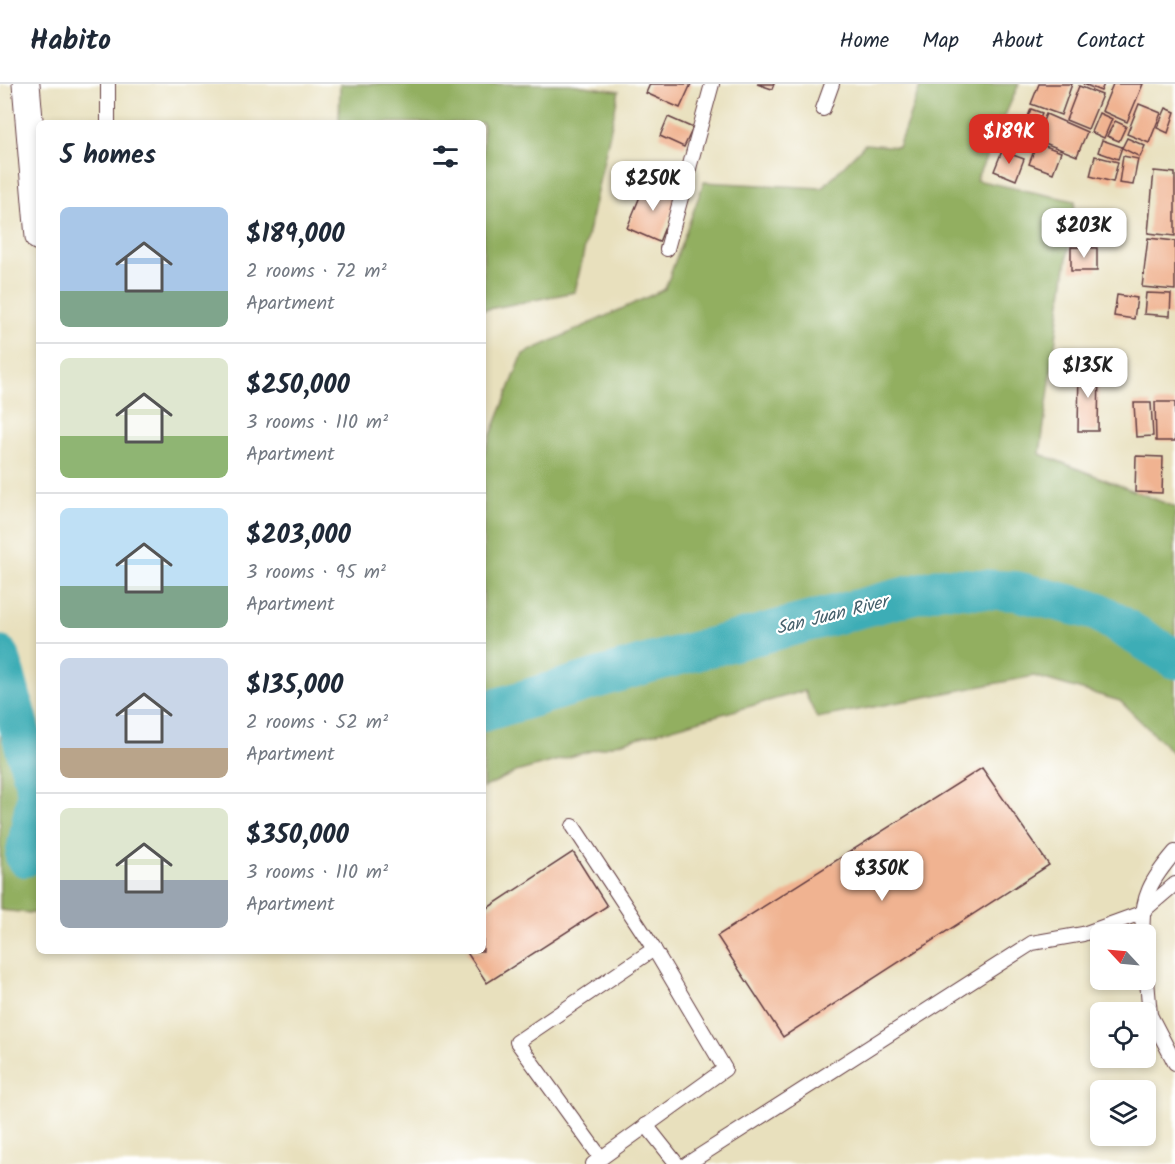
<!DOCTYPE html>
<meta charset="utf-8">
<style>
:root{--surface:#fff;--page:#f2f2f3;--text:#1f2937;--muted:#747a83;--line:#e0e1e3;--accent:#d93025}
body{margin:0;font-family:Kalam,sans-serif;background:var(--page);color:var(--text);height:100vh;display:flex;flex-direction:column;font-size:22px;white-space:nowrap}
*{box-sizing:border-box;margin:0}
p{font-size:20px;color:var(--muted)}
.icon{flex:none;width:33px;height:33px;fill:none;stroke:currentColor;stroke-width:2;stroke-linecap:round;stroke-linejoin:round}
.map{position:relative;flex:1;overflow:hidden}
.details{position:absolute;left:36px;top:36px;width:450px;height:834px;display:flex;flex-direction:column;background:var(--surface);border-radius:9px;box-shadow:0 3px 9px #0003}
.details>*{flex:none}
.needle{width:39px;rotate:296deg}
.buttons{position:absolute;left:1090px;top:840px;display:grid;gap:12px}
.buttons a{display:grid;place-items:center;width:66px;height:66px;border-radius:9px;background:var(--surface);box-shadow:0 3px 9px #0003;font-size:30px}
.price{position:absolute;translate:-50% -51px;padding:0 14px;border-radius:12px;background:#fff;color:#222;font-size:20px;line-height:39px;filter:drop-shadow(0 2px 3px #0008)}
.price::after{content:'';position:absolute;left:50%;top:36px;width:18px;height:14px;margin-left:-9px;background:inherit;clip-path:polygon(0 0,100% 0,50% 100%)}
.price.on{background:var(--accent);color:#fff}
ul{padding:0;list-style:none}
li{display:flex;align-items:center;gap:18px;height:150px;padding:0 24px}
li+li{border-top:2px solid var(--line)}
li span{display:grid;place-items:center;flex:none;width:168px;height:120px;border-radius:9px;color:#555}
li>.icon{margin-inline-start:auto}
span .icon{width:72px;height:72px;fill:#fffc;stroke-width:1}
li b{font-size:26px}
h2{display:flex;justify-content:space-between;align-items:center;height:72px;padding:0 24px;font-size:26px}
header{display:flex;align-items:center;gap:36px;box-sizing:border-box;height:84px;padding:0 30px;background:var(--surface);border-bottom:2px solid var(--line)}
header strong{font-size:28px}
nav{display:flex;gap:33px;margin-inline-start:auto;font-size:21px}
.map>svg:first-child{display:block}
.forest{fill:#92af61;stroke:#6e6746;stroke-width:1.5}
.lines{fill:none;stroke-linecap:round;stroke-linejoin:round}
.river{stroke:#3cadb6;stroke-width:40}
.building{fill:#f0b391}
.lane-casing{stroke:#623c41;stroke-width:16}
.street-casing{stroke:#623c41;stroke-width:29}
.lane{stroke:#fff;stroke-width:14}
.street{stroke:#fff;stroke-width:27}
.labels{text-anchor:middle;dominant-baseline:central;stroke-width:4.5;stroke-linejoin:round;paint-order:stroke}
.water-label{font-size:18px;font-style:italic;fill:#445f6a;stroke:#fff}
</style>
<header>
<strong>Habito</strong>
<nav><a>Home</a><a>Map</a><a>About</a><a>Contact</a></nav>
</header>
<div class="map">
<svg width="1175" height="1080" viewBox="0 0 1175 1080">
<rect width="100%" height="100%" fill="#fff"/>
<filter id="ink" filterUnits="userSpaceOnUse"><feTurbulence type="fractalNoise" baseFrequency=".0167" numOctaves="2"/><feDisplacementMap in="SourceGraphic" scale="12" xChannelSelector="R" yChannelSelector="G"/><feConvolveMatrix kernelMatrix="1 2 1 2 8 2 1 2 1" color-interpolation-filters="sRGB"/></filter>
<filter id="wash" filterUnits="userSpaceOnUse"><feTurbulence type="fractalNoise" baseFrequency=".008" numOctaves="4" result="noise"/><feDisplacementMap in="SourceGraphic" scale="24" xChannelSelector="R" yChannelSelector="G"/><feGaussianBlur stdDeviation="1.35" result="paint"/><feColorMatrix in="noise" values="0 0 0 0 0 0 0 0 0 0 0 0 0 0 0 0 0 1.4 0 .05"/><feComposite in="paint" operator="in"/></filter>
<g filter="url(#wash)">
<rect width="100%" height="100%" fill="#e8e0bd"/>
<g class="forest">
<path d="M340,0H570L619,7L575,208L483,226V39H339Z"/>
<path d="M921,0H1019L976,96L1075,117L1040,370L1175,423V671L1120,617L1034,592L817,634L804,607L516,688L483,704V371L523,270L665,205L704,98L822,104L865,60L898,63Z"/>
<path d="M0,652H39V830L0,826Z"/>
</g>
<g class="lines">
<g class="river">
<path d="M0,572L37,708L25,773"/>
<path d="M483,628L646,580L942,503L1016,507L1097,527L1175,575"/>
</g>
</g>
<g id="blocks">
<g class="building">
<path d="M650,0H691L680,24L646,9Z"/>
<path d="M757,0H774L772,5Z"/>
<path d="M1039,0H1072L1061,31L1031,20Z"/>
<path d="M1083,0H1104L1101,7Z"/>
<path d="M1113,0H1143L1127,38L1102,27Z"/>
<path d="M1079,2L1102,11L1088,45L1066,36Z"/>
<path d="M1139,20L1161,29L1149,59L1127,50Z"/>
<path d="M1166,24L1175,28L1168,49L1157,44Z"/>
<path d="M1031,25L1042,29L1031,55L1021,50Z"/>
<path d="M1099,29L1112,35L1104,54L1091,48Z"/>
<path d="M1046,30L1087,48L1077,72L1035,55Z"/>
<path d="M668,33L693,44L684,63L660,52Z"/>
<path d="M1115,37L1126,42L1119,57L1107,52Z"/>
<path d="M1127,54L1145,62L1140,73L1122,64Z"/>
<path d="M1102,56L1122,63L1118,75L1098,68Z"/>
<path d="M1037,59L1061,68L1053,89L1029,80Z"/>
<path d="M1002,67L1024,75L1016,96L994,87Z"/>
<path d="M1095,72L1118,78L1113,98L1090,92Z"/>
<path d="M1123,72L1138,75L1133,101L1119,99Z"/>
<path d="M1154,87L1175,89V152L1148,149Z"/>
<path d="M646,98L678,111L659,158L627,144Z"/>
<path d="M1148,154L1175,157V206L1142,203Z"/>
<path d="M1071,163L1097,164V187H1071Z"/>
<path d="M1146,209L1171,210L1170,232L1144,230Z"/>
<path d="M1117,211L1137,214L1134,235L1114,232Z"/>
<path d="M1079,282H1099L1098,347H1078Z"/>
<path d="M1155,318H1175V357H1156Z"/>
<path d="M1134,319H1151L1153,352L1136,353Z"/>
<path d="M1136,372L1163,373L1162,409L1135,408Z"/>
<path d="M982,684L1049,781L783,953L717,852Z"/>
<path d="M573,768L607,822L487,899L466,867H483V827Z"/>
</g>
</g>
</g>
<g filter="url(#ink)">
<use href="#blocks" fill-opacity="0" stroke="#623c41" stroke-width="1.5"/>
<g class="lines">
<g class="lane-casing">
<g id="lane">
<path d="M108,0V39"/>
<path d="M823,25L832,0"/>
<path d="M667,165L712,0"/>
<path d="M573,742L654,865L725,985L593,1080"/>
<path d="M1143,850C1140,813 1152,795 1175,768"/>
<path d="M1146,885L1150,931L1175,979"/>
<path d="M646,1041L677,1080"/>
<path d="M601,1074L517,958L654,865"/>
<path d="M687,1080L1032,859L1083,850L1141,829L1175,800"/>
</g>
</g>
<g class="street-casing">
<path id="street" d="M26,0L39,153"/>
</g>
<use href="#lane" class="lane"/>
<use href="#street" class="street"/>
</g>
</g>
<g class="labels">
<g class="water-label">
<text transform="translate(832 532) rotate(-14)">San Juan River</text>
</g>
</g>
</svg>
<div class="buttons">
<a><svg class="needle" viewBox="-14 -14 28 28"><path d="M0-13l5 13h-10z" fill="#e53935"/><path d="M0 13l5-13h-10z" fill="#747a83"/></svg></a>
<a><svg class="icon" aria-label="locate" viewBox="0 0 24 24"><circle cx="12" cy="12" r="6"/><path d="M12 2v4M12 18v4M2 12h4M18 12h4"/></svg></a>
<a><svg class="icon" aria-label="layers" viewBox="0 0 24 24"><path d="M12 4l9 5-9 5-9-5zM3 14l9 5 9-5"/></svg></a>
</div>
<b class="price on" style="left:1009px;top:81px">$189K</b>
<b class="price" style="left:653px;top:128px">$250K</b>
<b class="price" style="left:1084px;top:175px">$203K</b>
<b class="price" style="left:1088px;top:315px">$135K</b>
<b class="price" style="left:882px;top:818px">$350K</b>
<section class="details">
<h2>5 homes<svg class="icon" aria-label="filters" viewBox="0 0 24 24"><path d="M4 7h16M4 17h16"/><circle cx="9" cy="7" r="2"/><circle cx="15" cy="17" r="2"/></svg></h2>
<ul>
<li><span style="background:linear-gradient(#a9c7e8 70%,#7fa58c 0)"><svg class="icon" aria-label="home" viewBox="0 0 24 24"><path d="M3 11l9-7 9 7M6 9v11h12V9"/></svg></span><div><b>$189,000</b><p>2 rooms · 72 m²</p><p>Apartment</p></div></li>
<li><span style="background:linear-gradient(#dfe7d0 65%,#8fb573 0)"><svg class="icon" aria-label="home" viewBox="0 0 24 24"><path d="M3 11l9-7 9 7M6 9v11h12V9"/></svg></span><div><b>$250,000</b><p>3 rooms · 110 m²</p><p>Apartment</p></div></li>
<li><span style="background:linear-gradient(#bfe0f5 65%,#7fa58c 0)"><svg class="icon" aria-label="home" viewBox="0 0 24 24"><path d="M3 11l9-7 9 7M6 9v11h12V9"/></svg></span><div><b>$203,000</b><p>3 rooms · 95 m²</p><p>Apartment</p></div></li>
<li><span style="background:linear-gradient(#c9d6e8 75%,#b9a48a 0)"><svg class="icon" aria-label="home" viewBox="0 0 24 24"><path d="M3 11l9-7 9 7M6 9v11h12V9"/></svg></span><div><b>$135,000</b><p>2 rooms · 52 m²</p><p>Apartment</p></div></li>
<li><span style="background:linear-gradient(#dfe7d0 60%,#9aa5b1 0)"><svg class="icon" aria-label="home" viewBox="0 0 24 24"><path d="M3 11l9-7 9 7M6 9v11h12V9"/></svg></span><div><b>$350,000</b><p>3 rooms · 110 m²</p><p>Apartment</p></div></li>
</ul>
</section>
</div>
